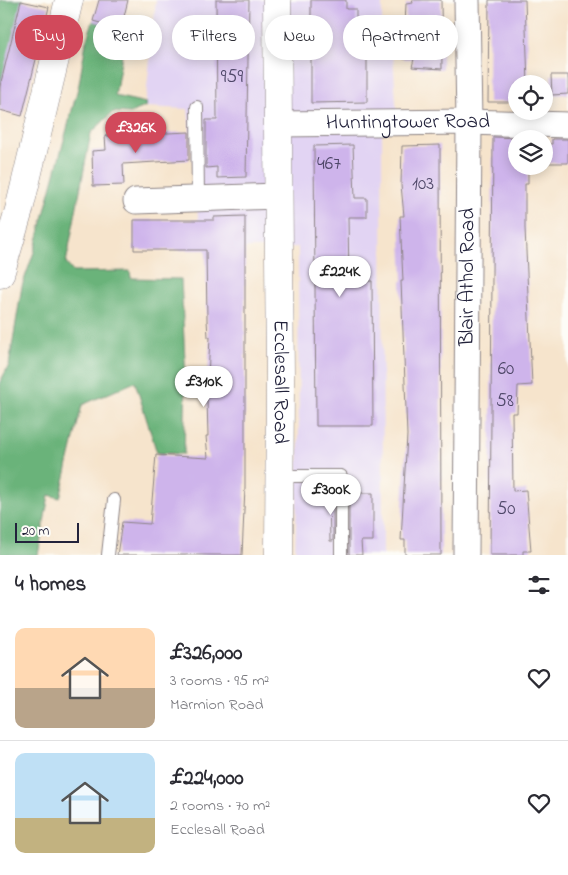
<!DOCTYPE html>
<meta charset="utf-8">
<style>
:root{--surface:#fff;--page:#f7f7f7;--text:#2b2b33;--muted:#7c7c81;--line:#e1e1e2;--accent:#d1495b}
body{margin:0;font-family:"Indie Flower",sans-serif;background:var(--page);color:var(--text);height:100vh;display:flex;flex-direction:column;font-size:19px;white-space:nowrap}
*{box-sizing:border-box;margin:0}
p{font-size:16px;color:var(--muted)}
.icon{flex:none;width:28px;height:28px;fill:none;stroke:currentColor;stroke-width:2;stroke-linecap:round;stroke-linejoin:round}
.map{position:relative;height:555px;overflow:hidden}
.panel{display:flex;flex-direction:column;background:var(--surface);flex:1}
.panel>*{flex:none}
.banner{position:absolute;left:15px;top:15px;width:539px;height:45px;display:flex;gap:10px}
.fabs{position:absolute;left:508px;top:75px;display:grid;gap:10px}
.fabs a{display:grid;place-items:center;width:45px;height:45px;border-radius:50%;background:var(--surface);box-shadow:0 2px 12px #0003;font-size:25px}
.scale{position:absolute;left:15px;bottom:12px;width:64px;box-sizing:border-box;padding-left:5px;border:2px solid #22223b;border-top:0;font-size:14px;line-height:18px;white-space:nowrap;color:#22223b;-webkit-text-stroke:4px #fdfcf7;paint-order:stroke}
.price{position:absolute;translate:-50% -42px;padding:0 11px;border-radius:18px;background:#fff;color:#222;font-size:16px;line-height:32px;filter:drop-shadow(0 1px 2px #0008)}
.price::after{content:'';position:absolute;left:50%;top:30px;width:15px;height:11px;margin-left:-8px;background:inherit;clip-path:polygon(0 0,100% 0,50% 100%)}
.price.active{background:var(--accent);color:#fff}
ul{padding:0;list-style:none}
li{display:flex;align-items:center;gap:15px;height:125px;padding:0 15px}
li+li{border-top:1px solid var(--line)}
li span{display:grid;place-items:center;flex:none;width:140px;height:100px;border-radius:10px;color:#555}
li>.icon{margin-inline-start:auto}
span .icon{width:60px;height:60px;fill:#fffc;stroke-width:1}
li b{font-size:21px}
h2{display:flex;justify-content:space-between;align-items:center;height:60px;padding:0 15px;font-size:21px}
.pill{padding:0 18px;border-radius:22px;background:var(--surface);box-shadow:0 2px 12px #0003;font-size:18px;line-height:45px}
.pill.active{background:var(--accent);color:#fff}
.map>svg:first-child{display:block}
.built{fill:#e2d4f3}
.forest{fill:#6bb37a;stroke:#466a5a}
.building{fill:#ceb4eb}
.lines{fill:none;stroke-linecap:round;stroke-linejoin:round}
.service-casing{stroke:#8c8384;stroke-width:14}
.minor-casing{stroke:#8c8384;stroke-width:27}
.tertiary-casing{stroke:#8c8384;stroke-width:29}
.primary-casing{stroke:#8c8384;stroke-width:29}
.service{stroke:#fff;stroke-width:12}
.minor{stroke:#fff;stroke-width:25}
.tertiary{stroke:#fff;stroke-width:28}
.primary{stroke:#fff;stroke-width:28}
.labels{text-anchor:middle;dominant-baseline:central;stroke-width:4;stroke-linejoin:round;paint-order:stroke}
.number-label{font-size:19px;fill:#4d4667}
.street-label{font-size:21px;fill:#22223b;stroke:#fdfcf7}
</style>
<div class="map">
<svg width="568" height="555" viewBox="0 0 568 555">
<rect width="100%" height="100%" fill="#fdfcf7"/>
<filter id="ink" filterUnits="userSpaceOnUse"><feTurbulence type="fractalNoise" baseFrequency=".02" numOctaves="2"/><feDisplacementMap in="SourceGraphic" scale="10" xChannelSelector="R" yChannelSelector="G"/><feConvolveMatrix kernelMatrix="1 2 1 2 8 2 1 2 1" color-interpolation-filters="sRGB"/></filter>
<filter id="wash" filterUnits="userSpaceOnUse"><feTurbulence type="fractalNoise" baseFrequency=".0096" numOctaves="4" result="noise"/><feDisplacementMap in="SourceGraphic" scale="20" xChannelSelector="R" yChannelSelector="G"/><feGaussianBlur stdDeviation="1.12" result="paint"/><feColorMatrix in="noise" values="0 0 0 0 0 0 0 0 0 0 0 0 0 0 0 0 0 1.4 0 .05"/><feComposite in="paint" operator="in"/></filter>
<g filter="url(#wash)">
<rect width="100%" height="100%" fill="#f6e4cc"/>
<path class="built" d="M156,0H382V52L393,55L397,119L382,120L383,555H295L299,440L298,247L201,249L188,109L145,107Z"/>
<g class="forest">
<path d="M0,0H23L0,86Z"/>
<path d="M93,21L126,31L115,96L146,103L145,107L130,113L113,112L91,133L66,263L73,272L130,271L131,278L181,279L186,381L184,454L157,453L135,382L82,405L60,498L49,495L38,555H0V382L9,365L22,286L34,252L79,84L86,42Z"/>
</g>
<g id="blocks">
<g class="building">
<path d="M99,0H128L121,29L93,21Z"/>
<path d="M216,0H249L246,177L217,178V167L206,168V120H217Z"/>
<path d="M311,0H346V9H356V48H367V102L311,103Z"/>
<path d="M412,0H441L442,69L412,67L414,59H403L407,23L405,24L406,4L413,3Z"/>
<path d="M489,0H525L528,84H516V102H488Z"/>
<path d="M21,1L49,7L22,116L0,110V86Z"/>
<path d="M551,75H568V94L552,95Z"/>
<path d="M189,132V160L123,164L124,185L93,186L92,151L106,150L105,136Z"/>
<path d="M493,137L519,138L516,139V166H528V184H525V228L532,385L518,386L517,413H512L513,491L526,490L531,551H523V555H490Z"/>
<path d="M552,139H568V163H544V144H552Z"/>
<path d="M353,145L355,198H367V217H348L349,281H372L373,426H316L314,146Z"/>
<path d="M440,145L441,555H405V540H401L407,435L401,281H403L400,216H404L401,185L402,146Z"/>
<path d="M245,216V488L242,555H117L122,522L150,524L156,455L208,458L206,436H208L207,398L210,337H208L207,320L206,250H134V220H214V217Z"/>
<path d="M329,493H333V541H330Z"/>
<path d="M349,493H373V541H361L362,555H349Z"/>
</g>
</g>
</g>
<g filter="url(#ink)">
<use href="#blocks" fill-opacity="0" stroke="#8c8384" stroke-width="1"/>
<g class="lines">
<g class="service-casing">
<g id="service">
<path d="M197,107L198,199"/>
<path d="M280,476H341V555"/>
<path d="M108,555L114,500"/>
</g>
</g>
<g class="minor-casing">
<g id="minor">
<path id="s1" d="M278,124L469,122L568,125"/>
<path d="M136,201L279,196"/>
<path id="s2" d="M466,555L469,122L467,0"/>
</g>
</g>
<g class="tertiary-casing">
<path id="tertiary" d="M0,274L19,210L69,0"/>
</g>
<g class="primary-casing">
<g id="primary">
<path id="s3" d="M277,0L280,380L279,555"/>
</g>
</g>
<use href="#service" class="service"/>
<use href="#minor" class="minor"/>
<use href="#tertiary" class="tertiary"/>
<use href="#primary" class="primary"/>
</g>
</g>
<g class="labels">
<g class="number-label">
<text x="232" y="77">959</text>
<text x="329" y="164">467</text>
<text x="423" y="184">103</text>
<text x="506" y="369">60</text>
<text x="505" y="401">58</text>
<text x="506" y="509">50</text>
</g>
<g class="street-label">
<text stroke="none"><textPath href="#s1" startOffset="130">Huntingtower Road</textPath></text>
<text stroke="none"><textPath href="#s2" startOffset="278">Blair Athol Road</textPath></text>
<text stroke="none"><textPath href="#s3" startOffset="382">Ecclesall Road</textPath></text>
</g>
</g>
</svg>
<div class="fabs">
<a><svg class="icon" aria-label="locate" viewBox="0 0 24 24"><circle cx="12" cy="12" r="6"/><path d="M12 2v4M12 18v4M2 12h4M18 12h4"/></svg></a>
<a><svg class="icon" aria-label="layers" viewBox="0 0 24 24"><path d="M12 4l9 5-9 5-9-5zM3 14l9 5 9-5"/></svg></a>
</div>
<div class="scale">20 m</div>
<b class="price active" style="left:136px;top:154px">£326K</b>
<b class="price" style="left:340px;top:298px">£224K</b>
<b class="price" style="left:204px;top:408px">£310K</b>
<b class="price" style="left:331px;top:516px">£300K</b>
<div class="banner">
<a class="pill active">Buy</a>
<a class="pill">Rent</a>
<a class="pill">Filters</a>
<a class="pill">New</a>
<a class="pill">Apartment</a>
</div>
</div>
<section class="panel">
<h2>4 homes<svg class="icon" aria-label="filters" viewBox="0 0 24 24"><path d="M4 7h16M4 17h16"/><circle cx="9" cy="7" r="2"/><circle cx="15" cy="17" r="2"/></svg></h2>
<ul>
<li><span style="background:linear-gradient(#ffd9b3 60%,#b9a48a 0)"><svg class="icon" aria-label="home" viewBox="0 0 24 24"><path d="M3 11l9-7 9 7M6 9v11h12V9"/></svg></span><div><b>£326,000</b><p>3 rooms · 95 m²</p><p>Marmion Road</p></div><svg class="icon" aria-label="heart" viewBox="0 0 24 24"><path d="M12 20l-8-8c-3-5 5-10 8-4 3-6 11-1 8 4z"/></svg></li>
<li><span style="background:linear-gradient(#bfe0f5 65%,#c2b280 0)"><svg class="icon" aria-label="home" viewBox="0 0 24 24"><path d="M3 11l9-7 9 7M6 9v11h12V9"/></svg></span><div><b>£224,000</b><p>2 rooms · 70 m²</p><p>Ecclesall Road</p></div><svg class="icon" aria-label="heart" viewBox="0 0 24 24"><path d="M12 20l-8-8c-3-5 5-10 8-4 3-6 11-1 8 4z"/></svg></li>
</ul>
</section>
